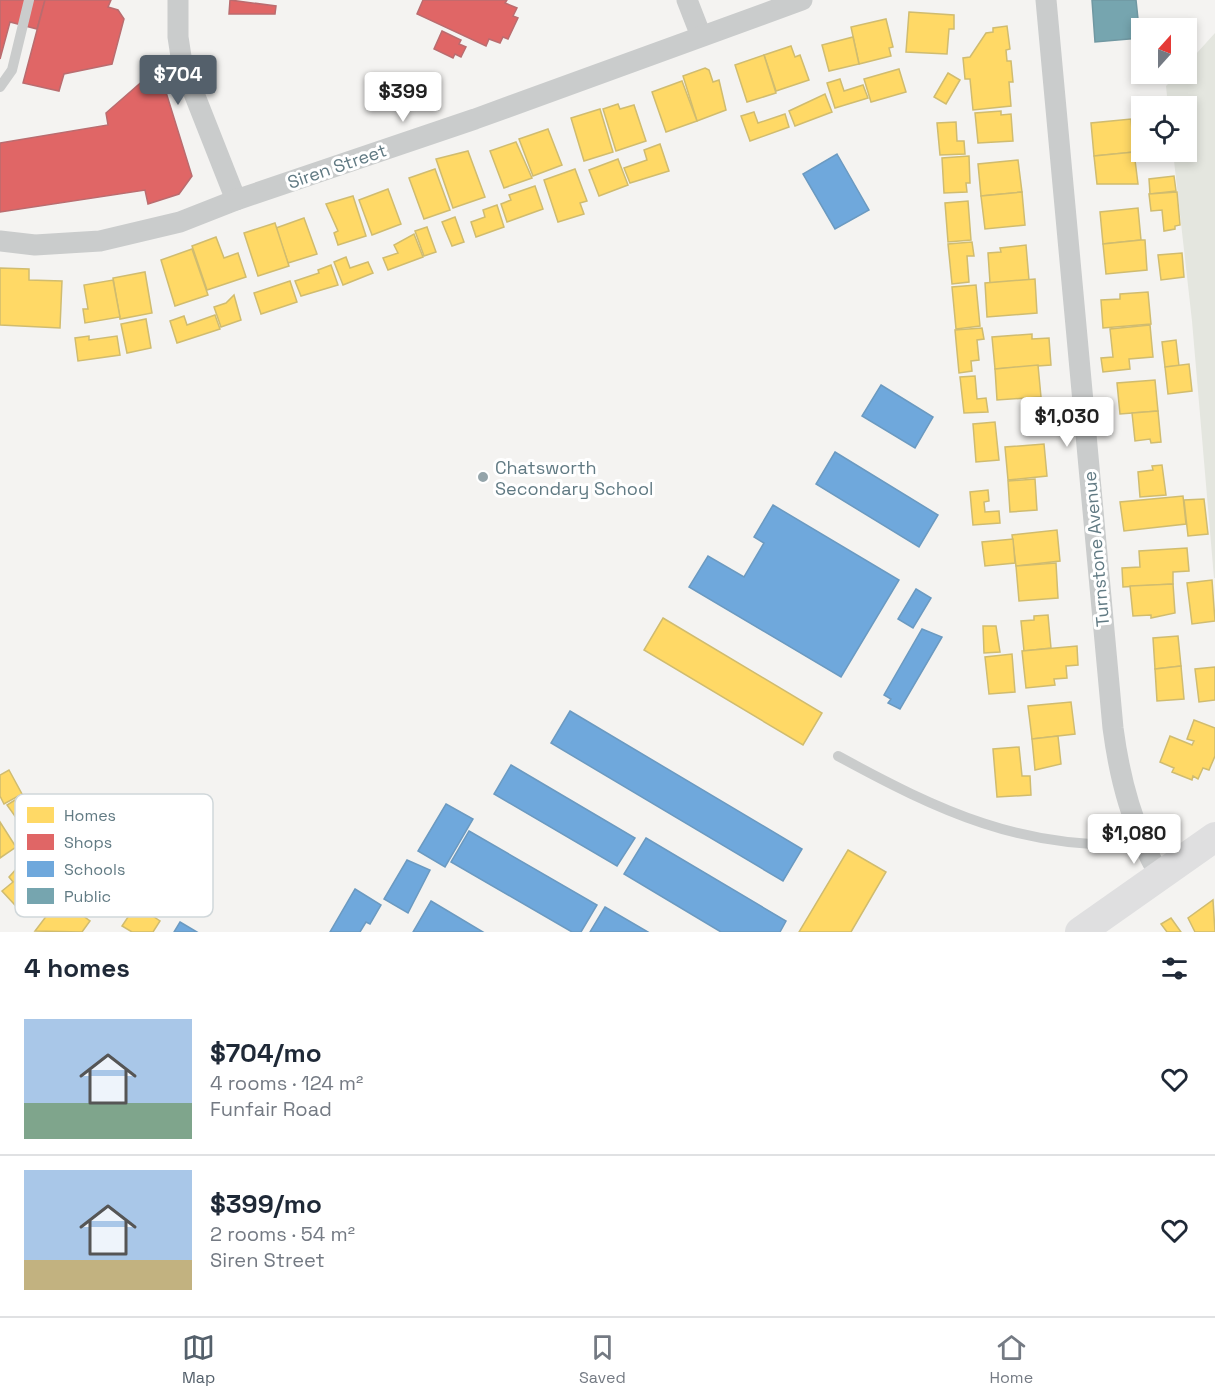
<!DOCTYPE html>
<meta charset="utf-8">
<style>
:root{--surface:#fff;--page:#f6f6f7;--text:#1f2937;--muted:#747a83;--line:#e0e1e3;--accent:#54606b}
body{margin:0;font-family:"Space Grotesk",sans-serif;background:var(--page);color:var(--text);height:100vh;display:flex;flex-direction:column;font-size:22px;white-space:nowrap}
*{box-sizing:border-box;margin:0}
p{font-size:20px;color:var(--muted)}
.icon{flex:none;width:33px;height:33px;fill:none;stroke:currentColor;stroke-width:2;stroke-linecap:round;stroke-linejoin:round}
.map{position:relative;height:932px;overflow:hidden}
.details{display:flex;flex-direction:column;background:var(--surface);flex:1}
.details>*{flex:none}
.needle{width:39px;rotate:21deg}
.tools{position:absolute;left:1131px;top:18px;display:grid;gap:12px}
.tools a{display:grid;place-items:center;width:66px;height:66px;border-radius:0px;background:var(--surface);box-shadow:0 3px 9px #0003;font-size:30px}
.price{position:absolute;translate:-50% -51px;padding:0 14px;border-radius:6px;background:#fff;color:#222;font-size:20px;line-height:39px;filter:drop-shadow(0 2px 3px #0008)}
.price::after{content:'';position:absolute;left:50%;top:36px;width:18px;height:14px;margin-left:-9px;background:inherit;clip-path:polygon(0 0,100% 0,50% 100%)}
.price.selected{background:var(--accent);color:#fff}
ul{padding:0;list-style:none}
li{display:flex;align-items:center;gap:18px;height:150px;padding:0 24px}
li+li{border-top:2px solid var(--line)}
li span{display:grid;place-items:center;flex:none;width:168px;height:120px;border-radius:0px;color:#555}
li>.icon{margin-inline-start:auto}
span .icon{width:72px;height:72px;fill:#fffc;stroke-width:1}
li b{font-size:26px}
h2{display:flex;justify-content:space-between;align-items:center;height:72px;padding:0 24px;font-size:26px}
.dock{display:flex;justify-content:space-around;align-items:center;height:84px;border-top:2px solid var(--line);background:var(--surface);font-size:16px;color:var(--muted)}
.dock a{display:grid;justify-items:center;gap:3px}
.dock .selected{color:var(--accent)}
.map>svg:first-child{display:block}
.green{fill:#e4e6df}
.homes{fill:#ffd966;stroke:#d0bc6f;stroke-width:1.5}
.shops{fill:#e06666;stroke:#ba6c6f;stroke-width:1.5}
.schools{fill:#6fa8dc;stroke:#6b9ac1;stroke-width:1.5}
.public{fill:#76a5af;stroke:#7098a2;stroke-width:1.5}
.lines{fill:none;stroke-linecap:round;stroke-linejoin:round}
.lane{stroke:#cacccc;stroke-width:10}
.street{stroke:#cacccc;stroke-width:21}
.secondary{stroke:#dfdfe0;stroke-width:30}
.poi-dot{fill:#94a4aa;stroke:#fff;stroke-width:2}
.labels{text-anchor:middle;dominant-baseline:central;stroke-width:6;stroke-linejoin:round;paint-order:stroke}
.street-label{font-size:18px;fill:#617a83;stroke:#fff}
.poi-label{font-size:18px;fill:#617a83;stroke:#fff;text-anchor:start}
.key{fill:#fff;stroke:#d0d7da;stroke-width:1.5}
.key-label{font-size:16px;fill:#617a83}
</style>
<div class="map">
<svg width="1215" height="932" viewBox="0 0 1215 932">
<rect width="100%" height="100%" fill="#f4f3f1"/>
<path class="green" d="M1215,33V578H1214L1192,321L1173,152H1186V106H1168L1166,86L1178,74H1186L1187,64Z"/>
<g class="homes">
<path d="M909,12L954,15V29H949L947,54L906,52Z"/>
<path d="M886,19L893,47L889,48L891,56L859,64L851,27Z"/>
<path d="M1007,26L1010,49L1006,50L1007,61H1011L1013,82H1009L1011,106L973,110L970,79H965L963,58L970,57L986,33L993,32V28Z"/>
<path d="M853,37L859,64L829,71L822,45Z"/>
<path d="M791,46L795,57L800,55L809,80L776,91L764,55Z"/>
<path d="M764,55L776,93L747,102L735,65Z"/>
<path d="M705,68L709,70L713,82L719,80L726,110L697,121L683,76Z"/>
<path d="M899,69L906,92L871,102L864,79Z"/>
<path d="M948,73L960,80L946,104L934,97Z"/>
<path d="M840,79L844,91L863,85L868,98L835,108L827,83Z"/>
<path d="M682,81L697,121L666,132L652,92Z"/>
<path d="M825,94L832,112L795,126L789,111Z"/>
<path d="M618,104L620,109L634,105L646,141L616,151L603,109Z"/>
<path d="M600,109L613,152L584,161L571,118Z"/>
<path d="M1001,111V115L1011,114L1013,141L978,143L975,113Z"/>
<path d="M754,112L758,123L785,114L789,127L750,141L741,116Z"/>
<path d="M1131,119L1134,152L1094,156L1091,123Z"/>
<path d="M956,122L957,141H964L965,154L940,155L937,123Z"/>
<path d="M548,129L562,165L533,176L519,139Z"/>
<path d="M516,142L532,178L504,188L490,151Z"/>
<path d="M660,144L669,171L630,183L624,168L647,160L644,150Z"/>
<path d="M468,151L485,197L453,208L436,159Z"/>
<path d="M1134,152L1138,184H1097L1094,156Z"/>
<path d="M969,156L970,183H966L967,192L944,193L942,158Z"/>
<path d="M618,159L628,185L599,196L589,170Z"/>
<path d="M1018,160L1022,192L981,196L978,164Z"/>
<path d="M435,169L450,210L424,219L409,178Z"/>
<path d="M575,169L587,201L580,203L584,214L558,222L544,180Z"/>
<path d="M1174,176L1176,191L1150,194L1149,179Z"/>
<path d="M535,186L543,209L507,222L501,204L511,200L509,195Z"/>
<path d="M388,189L401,224L372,235L359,200Z"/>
<path d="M1022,192L1025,225L985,229L981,196Z"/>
<path d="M1177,192L1180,225L1175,226V229L1164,231L1162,210L1151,211L1149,194Z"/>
<path d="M353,196L366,236L338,245L334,233L338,231L326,204Z"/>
<path d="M968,201L971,240L948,242L945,203Z"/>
<path d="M497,205L504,227L476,237L471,222L485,217L483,210Z"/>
<path d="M1138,208L1141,240L1103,244L1100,212Z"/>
<path d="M455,217L464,242L452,246L442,222Z"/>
<path d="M304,218L317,254L288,263L276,228Z"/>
<path d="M275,223L289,266L258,276L244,233Z"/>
<path d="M427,227L436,252L424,256L415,231Z"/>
<path d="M414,234L423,257L388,270L383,258L398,253L394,245Z"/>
<path d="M216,237L224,258L238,253L246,277L207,290L192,246Z"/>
<path d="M1141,240H1145L1147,270L1106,274L1103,244Z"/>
<path d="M972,242L974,256H967L969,282L952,284L948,244Z"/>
<path d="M1026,245L1029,280L990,283L988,253L1001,252L1000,248Z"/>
<path d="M192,249L208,295L175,306L161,260Z"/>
<path d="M1182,253L1184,277L1161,280L1158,255Z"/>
<path d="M346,257L350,268L368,262L373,273L343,285L334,262Z"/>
<path d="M331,265L338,285L301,296L295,281L319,273L318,270Z"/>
<path d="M0,268L29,269V280L62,281L60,328L0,325Z"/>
<path d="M145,272L152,313L120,319L113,278Z"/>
<path d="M1035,279L1037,313L987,317L985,283Z"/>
<path d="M113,280L120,317L85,323L83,309H88L84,285Z"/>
<path d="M290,281L297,302L261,314L254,293Z"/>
<path d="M976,285L980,326L956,329L952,287Z"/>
<path d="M1148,292L1151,324L1103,328L1101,300L1120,299V294Z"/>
<path d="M234,295L241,320L221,327L214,307L226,303Z"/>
<path d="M215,315L220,329L177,343L170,321L184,316L187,325Z"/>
<path d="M146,319L151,348L127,353L121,324Z"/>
<path d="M1150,325L1153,357L1129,359L1130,369L1103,372L1101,358L1113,357L1110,329Z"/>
<path d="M982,328L984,339L977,340L979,360L971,361L972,371L959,373L955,330Z"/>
<path d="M1032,334V339L1049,338L1051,365L995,369L992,337Z"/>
<path d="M89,336V340L117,336L120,355L78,361L75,338Z"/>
<path d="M1176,340L1179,366L1165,367L1162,342Z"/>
<path d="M1189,364L1192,391L1168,394L1165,367Z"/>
<path d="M1038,365L1041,397L997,400L995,369Z"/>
<path d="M975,376L977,399L986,398L988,412L964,413L960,377Z"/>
<path d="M1155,380L1158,411L1120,414L1117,383Z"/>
<path d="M1158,411L1161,442L1151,443L1150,439L1135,441L1132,413Z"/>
<path d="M995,422L999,460L976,462L973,424Z"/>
<path d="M1044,444L1047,476L1008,480L1005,447Z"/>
<path d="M1162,465L1166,495L1140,497L1138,472L1153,470L1152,466Z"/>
<path d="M1035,479L1037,510L1010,512L1008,481Z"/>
<path d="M988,490L989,501L984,502L985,512L999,511L1000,523L973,525L970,492Z"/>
<path d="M1183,496L1186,524L1124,531L1120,502Z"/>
<path d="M1204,499L1208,534L1188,536L1184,500Z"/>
<path d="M1057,530L1060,561L1016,566L1012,535Z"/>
<path d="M1013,539L1015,563L985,566L982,542Z"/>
<path d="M1187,548L1189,571L1173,572V584L1123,587L1122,568L1140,567L1139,551Z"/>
<path d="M1056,563L1058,598L1019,601L1016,566Z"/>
<path d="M1212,580L1215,621L1192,624L1187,583Z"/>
<path d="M1173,584L1175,613L1151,618V615L1133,616L1130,586Z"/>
<path d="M1048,615L1051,648L1024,651L1021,621L1034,620V616Z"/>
<path d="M663,618L822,713L803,745L644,650Z"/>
<path d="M983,626H996L1000,652L984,653Z"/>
<path d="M1178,636L1181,666L1155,669L1153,638Z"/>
<path d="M1077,646L1078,665L1066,666L1067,678L1054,679L1055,685L1026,688L1022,651Z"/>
<path d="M1012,654L1015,692L989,694L985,657Z"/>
<path d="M1181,666L1184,699L1157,701L1155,669Z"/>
<path d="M1215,667V700L1199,702L1195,669Z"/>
<path d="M1071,702L1075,734L1032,739L1028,706Z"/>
<path d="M1194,720L1215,728V756L1209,770L1203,768L1198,779L1193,776L1192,780L1172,772L1174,768L1160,762L1170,736L1192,745L1194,741L1187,739Z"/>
<path d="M1058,736L1061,764L1035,770L1032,739Z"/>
<path d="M1019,747L1022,776H1030L1031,795L997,797L993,749Z"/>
<path d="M9,770L22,794L4,804L0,796V775Z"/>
<path d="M23,795L45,825L32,840L7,805Z"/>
<path d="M0,822L16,847L0,858Z"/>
<path d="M848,850L886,872L851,932H799Z"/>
<path d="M29,864L52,887L25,916L2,891L13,882L9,877L19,866L23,871Z"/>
<path d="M57,897L90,921L82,932L35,931L51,910L48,908Z"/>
<path d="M1213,900L1215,932H1195L1188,918Z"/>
<path d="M136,905L160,921L153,932H132L122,926Z"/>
<path d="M1171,918L1181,932H1167L1161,924Z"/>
</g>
<g class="shops">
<path d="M0,0H45L37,29L10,22L0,59Z"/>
<path d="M45,0H111L108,7L118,10L124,19L112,64L64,74L59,91L23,83Z"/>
<path d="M230,0L276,6L275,14H229Z"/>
<path d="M423,0H507L505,3L517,8L513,16L518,18L508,39L503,37L500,43L489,39L486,46L417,14Z"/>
<path d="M442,31L461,40L459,44L466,47L461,57L455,54L453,58L434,49Z"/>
<path d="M161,76L192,176L179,194L148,204L145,190L0,212V143L108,125L106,113L145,79Z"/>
</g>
<g class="schools">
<path d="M837,154L869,210L835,229L803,174Z"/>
<path d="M881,385L933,417L915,448L862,416Z"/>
<path d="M835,452L938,515L919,547L816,484Z"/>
<path d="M773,505L899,580L841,677L689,587L708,556L744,577L764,543L754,537Z"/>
<path d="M916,589L931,598L913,628L898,619Z"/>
<path d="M922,629L942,637L900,709L888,703L891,699L884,695Z"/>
<path d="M570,711L802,849L783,881L551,743Z"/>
<path d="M511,765L635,838L617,866L494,794Z"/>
<path d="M446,804L473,819L445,867L418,851Z"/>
<path d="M469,831L597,905L581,932H572L451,862Z"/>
<path d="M646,838L786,921L780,932H721L624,874Z"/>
<path d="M407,860L430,870L408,913L384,899Z"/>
<path d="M355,889L381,905L370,924L366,922L360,932H330Z"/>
<path d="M431,901L483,932H413Z"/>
<path d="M605,907L648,932H590Z"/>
<path d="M180,922L197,932H174Z"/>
</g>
<path class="public" d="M1092,0H1136L1140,38L1095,42Z"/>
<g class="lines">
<g class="lane">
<path d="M0,87L12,70L29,0"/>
<path d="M838,756C939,811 1023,851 1142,844"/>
</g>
<g class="street">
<path d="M178,0V37L182,63L236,200"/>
<path d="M687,0L701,36"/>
<path d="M1046,0L1113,728C1120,781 1133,829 1160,876"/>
<path d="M0,241L35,245L100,241L180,222L236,200L475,119L802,0"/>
</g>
<path class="secondary" d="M1080,932L1215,837"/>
</g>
<circle class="poi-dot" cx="483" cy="477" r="6"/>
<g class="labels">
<g class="street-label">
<text transform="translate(337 166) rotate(-19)">Siren Street</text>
<text transform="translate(1096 549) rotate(-95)">Turnstone Avenue</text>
</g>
<g class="poi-label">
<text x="495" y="467">Chatsworth<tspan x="495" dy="21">Secondary School</tspan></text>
</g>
</g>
<rect x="15" y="794" width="198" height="123" rx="9" class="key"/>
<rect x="27" y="807" width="27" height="16" fill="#ffd966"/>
<rect x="27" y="834" width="27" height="16" fill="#e06666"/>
<rect x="27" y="861" width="27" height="16" fill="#6fa8dc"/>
<rect x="27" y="888" width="27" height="16" fill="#76a5af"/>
<g class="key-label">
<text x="64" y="821">Homes</text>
<text x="64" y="848">Shops</text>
<text x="64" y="875">Schools</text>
<text x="64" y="902">Public</text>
</g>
</svg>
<div class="tools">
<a><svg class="needle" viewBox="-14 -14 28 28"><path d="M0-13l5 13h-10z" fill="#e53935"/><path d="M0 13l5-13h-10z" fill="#747a83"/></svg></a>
<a><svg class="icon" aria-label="locate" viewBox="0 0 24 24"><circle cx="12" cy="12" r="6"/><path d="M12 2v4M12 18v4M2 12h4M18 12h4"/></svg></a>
</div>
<b class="price selected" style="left:178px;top:106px">$704</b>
<b class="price" style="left:403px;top:123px">$399</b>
<b class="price" style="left:1067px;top:448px">$1,030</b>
<b class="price" style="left:1134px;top:865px">$1,080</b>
</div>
<section class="details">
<h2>4 homes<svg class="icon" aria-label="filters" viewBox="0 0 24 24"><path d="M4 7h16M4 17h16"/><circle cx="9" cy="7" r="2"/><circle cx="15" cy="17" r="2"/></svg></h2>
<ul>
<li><span style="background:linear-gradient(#a9c7e8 70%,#7fa58c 0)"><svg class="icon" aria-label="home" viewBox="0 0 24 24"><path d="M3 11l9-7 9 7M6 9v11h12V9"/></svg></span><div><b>$704/mo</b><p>4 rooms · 124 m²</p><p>Funfair Road</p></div><svg class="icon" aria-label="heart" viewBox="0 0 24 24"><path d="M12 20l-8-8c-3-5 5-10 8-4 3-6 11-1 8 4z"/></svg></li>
<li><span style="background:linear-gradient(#a9c7e8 75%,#c2b280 0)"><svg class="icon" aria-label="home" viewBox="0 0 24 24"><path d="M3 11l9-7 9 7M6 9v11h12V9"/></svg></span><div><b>$399/mo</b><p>2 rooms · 54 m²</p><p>Siren Street</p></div><svg class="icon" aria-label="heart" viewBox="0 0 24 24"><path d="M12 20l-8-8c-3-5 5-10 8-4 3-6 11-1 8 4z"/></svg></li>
</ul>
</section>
<nav class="dock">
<a class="selected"><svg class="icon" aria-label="map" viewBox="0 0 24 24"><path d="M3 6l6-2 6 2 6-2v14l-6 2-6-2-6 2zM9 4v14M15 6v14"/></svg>Map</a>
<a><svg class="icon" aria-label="saved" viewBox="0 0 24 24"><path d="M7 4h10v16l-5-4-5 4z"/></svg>Saved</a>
<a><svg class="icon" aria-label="home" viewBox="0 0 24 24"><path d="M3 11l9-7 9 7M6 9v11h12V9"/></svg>Home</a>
</nav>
